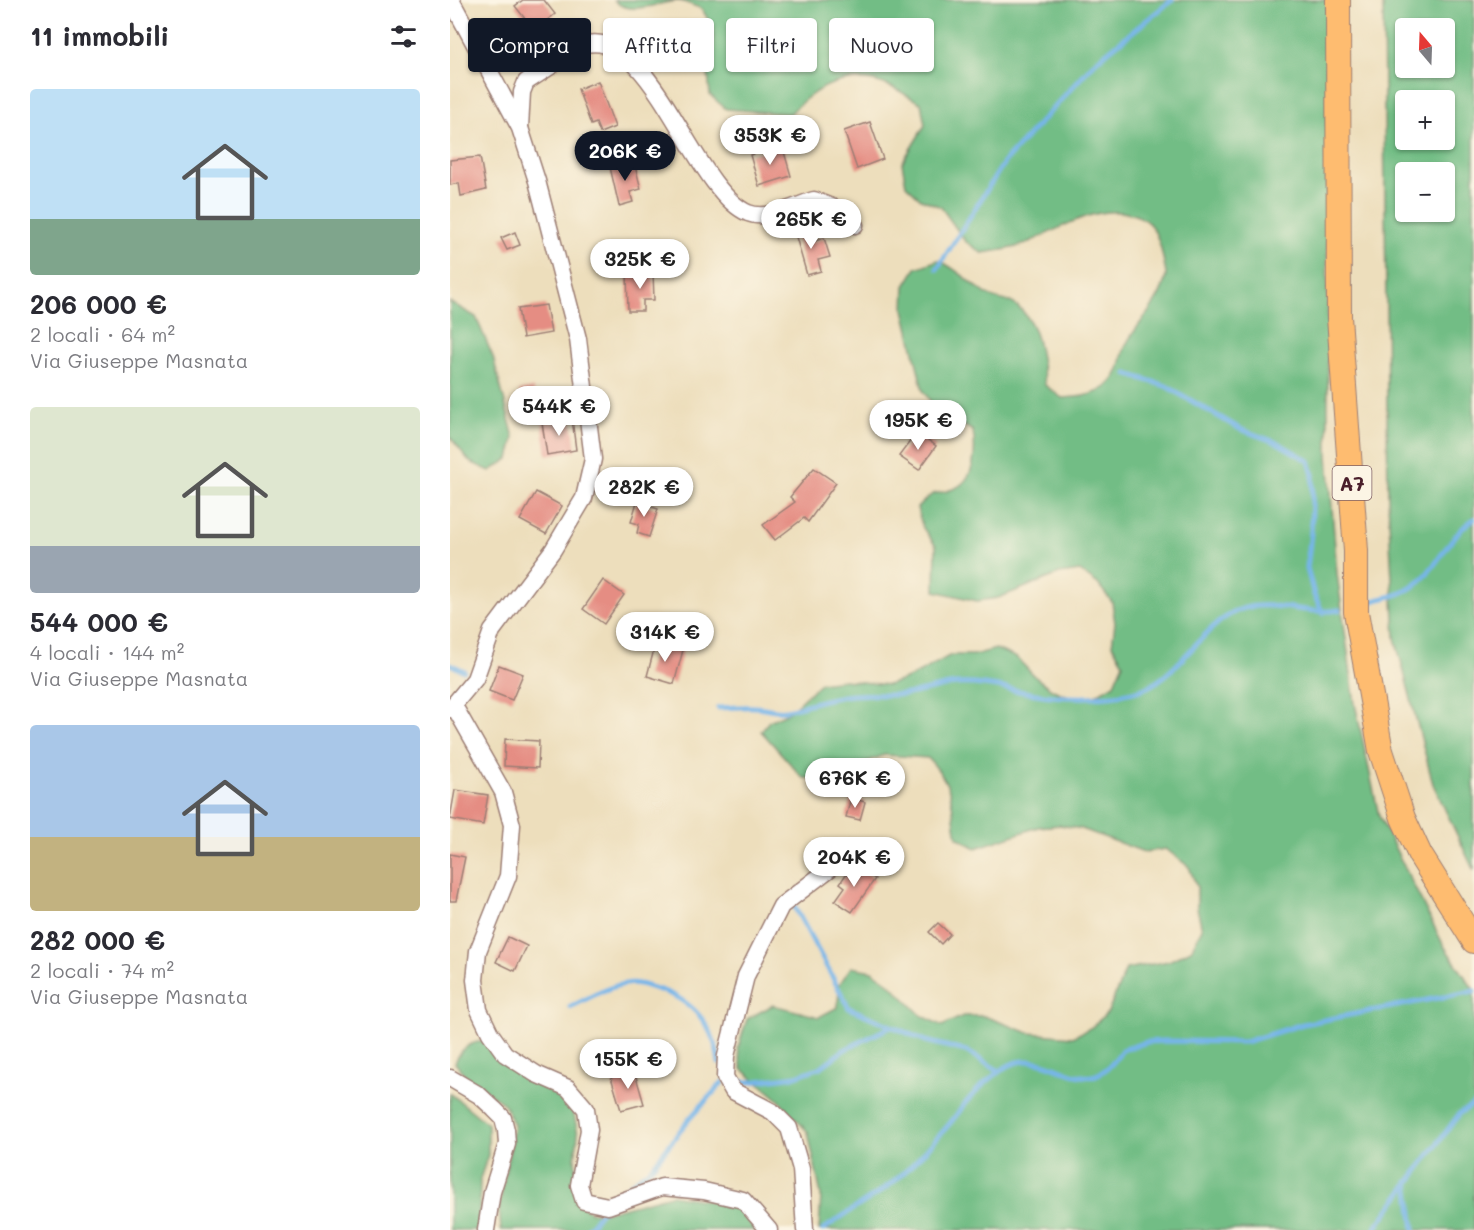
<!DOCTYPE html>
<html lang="it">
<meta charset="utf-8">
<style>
:root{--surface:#fff;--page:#f2f2f3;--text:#2b2b33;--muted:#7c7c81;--accent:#111827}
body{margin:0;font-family:Mali,sans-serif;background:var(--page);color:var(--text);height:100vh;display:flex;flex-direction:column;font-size:22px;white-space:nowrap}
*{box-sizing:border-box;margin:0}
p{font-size:20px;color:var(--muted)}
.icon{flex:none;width:33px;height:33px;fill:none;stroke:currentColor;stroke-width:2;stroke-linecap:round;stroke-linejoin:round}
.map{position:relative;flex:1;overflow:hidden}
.sheet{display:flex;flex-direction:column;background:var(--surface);width:450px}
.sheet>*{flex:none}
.guide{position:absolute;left:18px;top:18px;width:570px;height:54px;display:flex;gap:12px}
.needle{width:39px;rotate:341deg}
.buttons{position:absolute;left:945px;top:18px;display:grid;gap:12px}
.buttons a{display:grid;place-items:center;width:60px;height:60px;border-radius:6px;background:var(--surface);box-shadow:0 2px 4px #0004;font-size:30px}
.price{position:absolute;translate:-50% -51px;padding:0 14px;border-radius:21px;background:#fff;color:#222;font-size:20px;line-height:39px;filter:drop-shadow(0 2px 3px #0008)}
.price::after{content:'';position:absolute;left:50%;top:36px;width:18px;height:14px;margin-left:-9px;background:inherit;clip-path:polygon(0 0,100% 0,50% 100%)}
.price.on{background:var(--accent);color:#fff}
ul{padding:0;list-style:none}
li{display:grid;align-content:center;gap:12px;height:318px;padding:0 30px}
li span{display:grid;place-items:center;height:186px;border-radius:6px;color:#555}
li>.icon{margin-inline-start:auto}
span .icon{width:108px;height:108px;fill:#fffc;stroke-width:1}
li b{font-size:26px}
h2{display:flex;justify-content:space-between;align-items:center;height:72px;padding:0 30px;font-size:26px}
.chip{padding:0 21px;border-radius:6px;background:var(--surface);box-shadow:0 2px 4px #0004;font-size:21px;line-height:54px}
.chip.on{background:var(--accent);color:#fff}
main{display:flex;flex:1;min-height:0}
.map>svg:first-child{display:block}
.forest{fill:#72bd85;stroke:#5e6e58;stroke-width:1.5;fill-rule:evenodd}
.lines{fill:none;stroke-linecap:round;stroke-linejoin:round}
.stream{stroke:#76b5e9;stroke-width:5}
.building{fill:#e58d83}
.minor-casing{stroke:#9c7e74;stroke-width:19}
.highway-casing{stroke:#9c7e74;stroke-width:26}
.minor{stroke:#fff;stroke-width:16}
.highway{stroke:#febc70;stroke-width:24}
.labels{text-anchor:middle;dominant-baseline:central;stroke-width:4.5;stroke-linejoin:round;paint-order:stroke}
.shield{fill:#fcf5e5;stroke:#7f5f63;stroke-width:1.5}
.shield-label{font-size:20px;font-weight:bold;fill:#4a1f2b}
</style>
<main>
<section class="sheet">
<h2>11 immobili<svg class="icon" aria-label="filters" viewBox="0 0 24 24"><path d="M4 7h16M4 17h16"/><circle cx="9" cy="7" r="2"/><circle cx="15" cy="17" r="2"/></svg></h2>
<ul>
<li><span style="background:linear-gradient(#bfe0f5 70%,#7fa58c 0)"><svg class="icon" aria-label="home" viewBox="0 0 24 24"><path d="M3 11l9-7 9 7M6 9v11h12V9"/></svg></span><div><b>206 000 €</b><p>2 locali · 64 m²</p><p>Via Giuseppe Masnata</p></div></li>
<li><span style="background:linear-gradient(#dfe7d0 75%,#9aa5b1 0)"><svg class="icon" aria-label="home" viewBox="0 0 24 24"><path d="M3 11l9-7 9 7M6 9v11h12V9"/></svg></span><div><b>544 000 €</b><p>4 locali · 144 m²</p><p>Via Giuseppe Masnata</p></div></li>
<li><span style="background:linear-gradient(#a9c7e8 60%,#c2b280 0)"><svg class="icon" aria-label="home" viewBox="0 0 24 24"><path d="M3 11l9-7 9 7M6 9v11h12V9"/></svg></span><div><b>282 000 €</b><p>2 locali · 74 m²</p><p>Via Giuseppe Masnata</p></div></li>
</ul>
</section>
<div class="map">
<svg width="1024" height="1230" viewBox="0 0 1024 1230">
<rect width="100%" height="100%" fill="#fcf5e5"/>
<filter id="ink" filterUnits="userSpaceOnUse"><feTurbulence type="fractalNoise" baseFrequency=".0167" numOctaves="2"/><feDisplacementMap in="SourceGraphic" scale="12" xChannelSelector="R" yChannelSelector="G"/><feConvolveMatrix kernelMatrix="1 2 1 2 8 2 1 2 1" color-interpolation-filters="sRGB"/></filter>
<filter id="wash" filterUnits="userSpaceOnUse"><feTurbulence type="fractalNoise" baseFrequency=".008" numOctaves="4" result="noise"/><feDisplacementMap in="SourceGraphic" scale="24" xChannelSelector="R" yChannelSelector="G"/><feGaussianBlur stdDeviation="1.35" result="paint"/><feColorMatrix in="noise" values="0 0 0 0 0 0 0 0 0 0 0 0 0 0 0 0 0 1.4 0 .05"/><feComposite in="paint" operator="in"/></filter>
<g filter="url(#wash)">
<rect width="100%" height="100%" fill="#eddebc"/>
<g class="forest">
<path d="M164,0H877L878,455L887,574L905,704L929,816L994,946L1024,990V1230H369L371,1195L358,1132L328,1099L292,1069L288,1048L297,1019L323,1005L369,1017L388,1007L389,985L401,967L422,971L440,984L471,1015L492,1026L513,1016H534L579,1033L623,1037L642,1027L658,1012L676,969L719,961L741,950L752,929L747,908V887L739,867L716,849L694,852L632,829L610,825L588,827L526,848L507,837C500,800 506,788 478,758L434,755L374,779L353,778L311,731L319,721L339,712L370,683L394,680L438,685L461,677L501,655H524L546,649L567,658L584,676L603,690L624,698L645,695L664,684L673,663L662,645L665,623L662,602L648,584L630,571L609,574L548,598L527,601L485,591L486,546L473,528L467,508C487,487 482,497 503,489C526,481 526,450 523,431L486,409L473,391L454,309L455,286L466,268L488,260C508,269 520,283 538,295C546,301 557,299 564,304C589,320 591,358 595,385L612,398C627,397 644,396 656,387C674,372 668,361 677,343C689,321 711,302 716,276C716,271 714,263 713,258C708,232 701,215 671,212C635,209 604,233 572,245C559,250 545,251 532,253L515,241L491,207L471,199L456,185L452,163L475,125L471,103C460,98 450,90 439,86C401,69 365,86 340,114L276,109L260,95L258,73L263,51V28L252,9C244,6 236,2 229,1C209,1 179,18 164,0Z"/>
<path d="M933,0H1024V871L983,784L945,638L938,501ZM994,28V68H956V28ZM994,100V140H956V100ZM994,172V212H956V172Z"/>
<path d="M0,302L26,317L43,357L64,438L59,459L40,471L20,462L0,437Z"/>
<path d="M33,1041L116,1095L124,1114L128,1134L125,1160L130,1203L140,1212H157L221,1195L285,1205L305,1230H51L49,1208L64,1125L54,1104L18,1078L5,1063C10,1049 19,1043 33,1041Z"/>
<path d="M0,1093L38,1124V1155L30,1179L29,1230H0Z"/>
</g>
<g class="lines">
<g class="stream">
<path d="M487,269L555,161L646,61L722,0"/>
<path d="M677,374L716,386L790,429L828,443L859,461L863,475L861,532L857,568L864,595L873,613"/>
<path d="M923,601C932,598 942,597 951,593C985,580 994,538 1024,519"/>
<path d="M0,664L14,671"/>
<path d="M268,708C280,708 293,706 305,707C315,707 326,712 336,710C359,705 377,697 403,695C421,693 438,697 457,694C473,692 490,686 506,684C538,682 569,693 601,696C627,698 657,698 683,692C727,683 749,626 789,610C820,598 856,616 889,610"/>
<path d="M340,905L344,906L399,1008L476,1041L516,1051L549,1071"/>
<path d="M120,1007C137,999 158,986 176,984C185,982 194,985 203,988C241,998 264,1024 269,1063"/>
<path d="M283,1081L300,1082L346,1076L371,1067L394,1050L440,1027"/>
<path d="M958,1182L964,1230"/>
<path d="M165,1197L202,1167L240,1118L273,1082"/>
<path d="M137,1230L154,1208"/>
<path d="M373,1230C397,1211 425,1198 448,1178C466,1162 485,1141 501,1122C511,1109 521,1095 534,1084C544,1076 555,1065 568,1062C610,1053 637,1107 672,1050L697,1042L714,1041L795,1042L853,1024L1024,991"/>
<path d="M924,1230L1010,1113L1024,1104"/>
</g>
</g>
<g id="blocks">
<g class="building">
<path d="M73,0H94L105,14L84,30L65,6Z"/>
<path d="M148,81L165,127L150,133L146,123L141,125L128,89Z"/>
<path d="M420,122L433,159L407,169L394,131Z"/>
<path d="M332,145L341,176L309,186L300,155Z"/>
<path d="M30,157L36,190L11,196L9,183L0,185V160Z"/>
<path d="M184,162L191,189L180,192L183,202L169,206L160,167Z"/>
<path d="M357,226L362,242L374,238L380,257L368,260L371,271L357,275L344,230Z"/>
<path d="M65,232L70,245L57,250L51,238Z"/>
<path d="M177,272H203L204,300H193V311H178Z"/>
<path d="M96,305L101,333L73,338L68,309Z"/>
<path d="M83,388L90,417L76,421L69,391Z"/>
<path d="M122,419L126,450L97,455L92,423Z"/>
<path d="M467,432L486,446L469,470L449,456Z"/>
<path d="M364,468L386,483L358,522L354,518L325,540L313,525L345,502L340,497Z"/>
<path d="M86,492L112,506L96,534L70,520Z"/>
<path d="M187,502L208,509L199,537L187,533L189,524L181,522Z"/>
<path d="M153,580L174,595L154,624L133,609Z"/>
<path d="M206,642L233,650L224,684L197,676Z"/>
<path d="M49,665L73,674L62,700L39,691Z"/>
<path d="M55,739L89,741L88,768L54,766Z"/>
<path d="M5,790L38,795L33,825L0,819Z"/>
<path d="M401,798L415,802L410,820L396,817Z"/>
<path d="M0,854L15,857L6,901H0Z"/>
<path d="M403,864L425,879L402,912L385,901L395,887L390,883Z"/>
<path d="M488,923L500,934L491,944L479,932Z"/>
<path d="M58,937L77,946L65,971L46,962Z"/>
<path d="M184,1070L194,1104L171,1110L161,1077Z"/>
</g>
</g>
</g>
<g filter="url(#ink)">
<use href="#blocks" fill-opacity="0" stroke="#9c7e74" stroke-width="1.5"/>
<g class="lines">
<g class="minor-casing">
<g id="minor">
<path d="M70,127L72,92L76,82L133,45C201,24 242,189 298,213C318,221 345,206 364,200L384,208L405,225"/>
<path d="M4,706L53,792L62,825L58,876L28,951L25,980L29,1010L40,1033L55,1054L86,1074L118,1088L136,1109L139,1130L129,1185L134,1201L158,1206L212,1187L254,1191L293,1200L319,1230"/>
<path d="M0,709L25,679L42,631L103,550L134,498L143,459L128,339L87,181L70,128L1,0"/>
<path d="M0,1078L29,1095L44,1109L53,1118L56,1130L57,1144L42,1192L36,1230"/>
<path d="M355,1230L351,1169L339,1128L323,1112L283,1091L275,1077L276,1056L296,976L331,906L391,860"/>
</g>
</g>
<g class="highway-casing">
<path id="highway" d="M888,0L889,317L906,551V612L931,751L953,818L970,855L1024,941"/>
</g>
<use href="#minor" class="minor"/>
<use href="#highway" class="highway"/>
</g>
</g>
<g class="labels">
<rect class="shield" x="882.5" y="466" width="39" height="34" rx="4.5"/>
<g class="shield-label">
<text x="902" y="483">A7</text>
</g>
</g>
</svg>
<div class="buttons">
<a><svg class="needle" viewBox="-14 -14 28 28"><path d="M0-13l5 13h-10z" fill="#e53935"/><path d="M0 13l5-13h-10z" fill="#7c7c81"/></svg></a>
<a>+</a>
<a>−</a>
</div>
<b class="price" style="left:320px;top:166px">353K €</b>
<b class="price on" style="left:175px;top:182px">206K €</b>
<b class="price" style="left:361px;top:250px">265K €</b>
<b class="price" style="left:190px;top:290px">325K €</b>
<b class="price" style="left:109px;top:437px">544K €</b>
<b class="price" style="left:468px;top:451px">195K €</b>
<b class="price" style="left:194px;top:518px">282K €</b>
<b class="price" style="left:215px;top:663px">314K €</b>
<b class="price" style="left:405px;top:809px">676K €</b>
<b class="price" style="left:404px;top:888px">204K €</b>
<b class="price" style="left:178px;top:1090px">155K €</b>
<div class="guide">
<a class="chip on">Compra</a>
<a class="chip">Affitta</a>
<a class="chip">Filtri</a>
<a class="chip">Nuovo</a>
</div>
</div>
</main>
